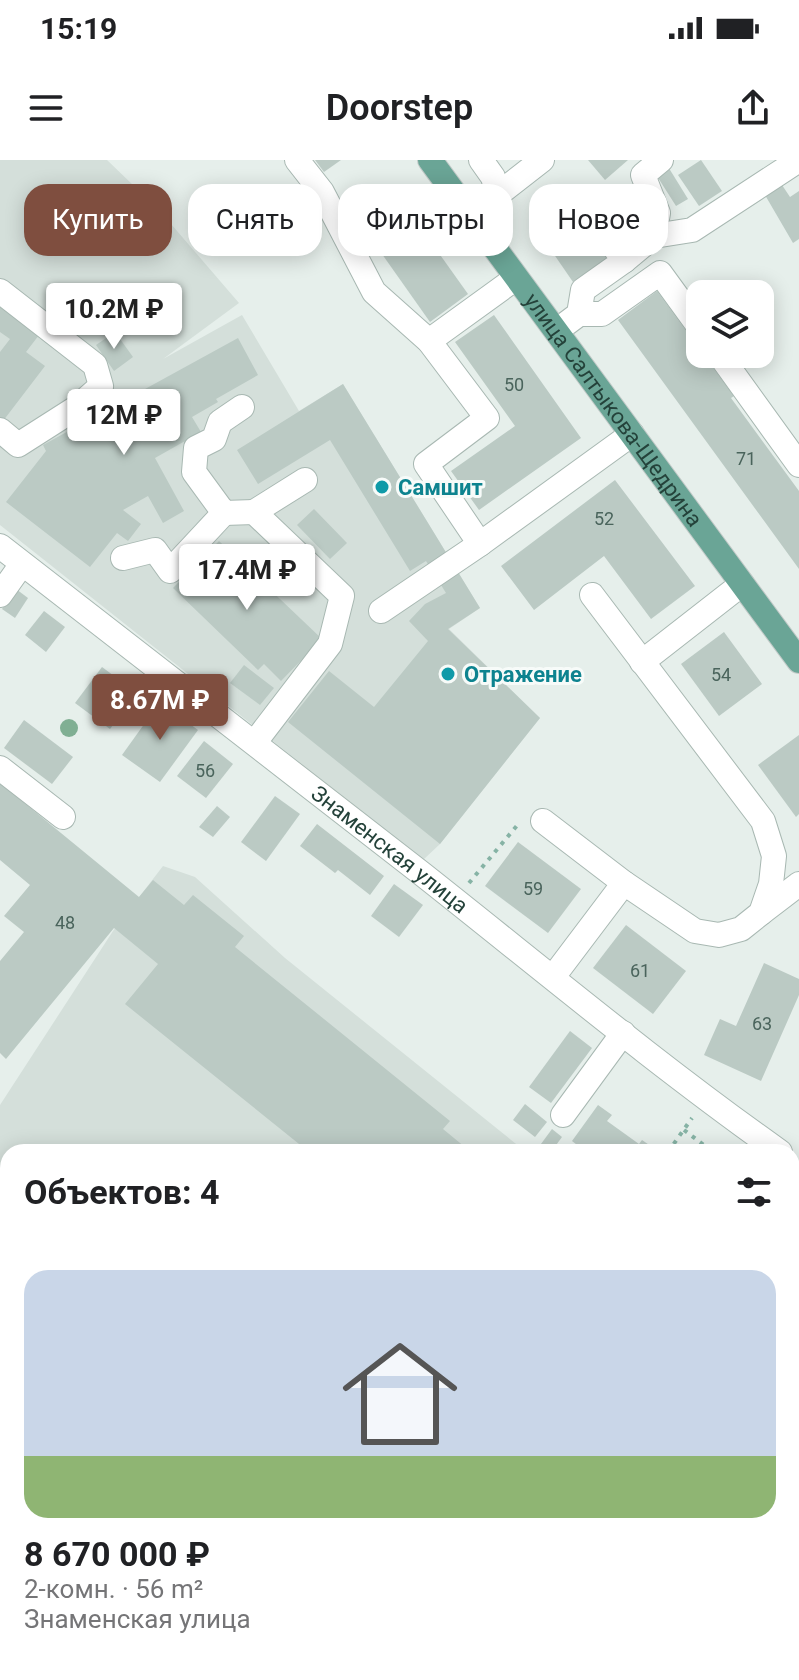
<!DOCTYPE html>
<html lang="ru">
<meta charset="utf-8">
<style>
:root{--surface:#fff;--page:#f2f2f2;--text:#202124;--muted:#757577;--accent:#7f4e3f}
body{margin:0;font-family:Roboto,sans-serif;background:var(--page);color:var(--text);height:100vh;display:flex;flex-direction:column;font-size:30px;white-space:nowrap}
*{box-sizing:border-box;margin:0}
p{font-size:26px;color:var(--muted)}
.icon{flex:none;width:44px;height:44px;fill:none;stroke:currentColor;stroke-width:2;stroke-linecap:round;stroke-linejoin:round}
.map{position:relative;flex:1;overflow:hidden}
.details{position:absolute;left:0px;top:984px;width:800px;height:536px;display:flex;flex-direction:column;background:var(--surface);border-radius:24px 24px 0 0;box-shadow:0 4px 20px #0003}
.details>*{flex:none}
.banner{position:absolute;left:24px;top:24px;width:752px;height:72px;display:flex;gap:16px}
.buttons{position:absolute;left:686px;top:120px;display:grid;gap:16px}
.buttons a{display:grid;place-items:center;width:88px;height:88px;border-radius:16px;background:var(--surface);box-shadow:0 4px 20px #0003;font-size:40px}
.price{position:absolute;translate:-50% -68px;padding:0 18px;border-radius:8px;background:#fff;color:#222;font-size:26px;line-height:52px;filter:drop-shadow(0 2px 4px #0008)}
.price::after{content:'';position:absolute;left:50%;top:48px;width:24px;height:18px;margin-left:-12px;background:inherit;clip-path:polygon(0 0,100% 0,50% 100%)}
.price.on{background:var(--accent);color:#fff}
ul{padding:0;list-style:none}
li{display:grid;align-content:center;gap:16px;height:424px;padding:0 24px}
li span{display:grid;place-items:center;height:248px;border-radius:24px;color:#555}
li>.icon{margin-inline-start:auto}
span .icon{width:144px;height:144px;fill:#fffc;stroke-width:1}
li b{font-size:34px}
h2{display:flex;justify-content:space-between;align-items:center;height:96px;padding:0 24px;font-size:34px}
.chip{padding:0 28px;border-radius:24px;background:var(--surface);box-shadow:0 4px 20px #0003;font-size:28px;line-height:72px}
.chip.on{background:var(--accent);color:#fff}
.status{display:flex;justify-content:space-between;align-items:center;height:56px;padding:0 40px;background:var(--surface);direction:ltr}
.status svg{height:22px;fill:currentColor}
header{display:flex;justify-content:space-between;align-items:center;height:104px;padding:0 24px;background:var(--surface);font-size:36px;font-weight:600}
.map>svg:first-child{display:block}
.built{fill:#d4dfda}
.building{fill:#bbcac4}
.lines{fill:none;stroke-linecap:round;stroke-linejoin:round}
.minor-casing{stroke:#a8b8b2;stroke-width:26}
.major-casing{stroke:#c2cac8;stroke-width:26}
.path{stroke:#86b3a5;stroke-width:4;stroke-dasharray:4 6;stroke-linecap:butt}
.minor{stroke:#fff;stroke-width:24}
.major{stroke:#6aa596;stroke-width:24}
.tree{fill:#80af93}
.culture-dot{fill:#0f9aa8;stroke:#f7fbf9;stroke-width:3}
.labels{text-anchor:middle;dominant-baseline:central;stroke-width:6;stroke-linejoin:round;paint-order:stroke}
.number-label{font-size:18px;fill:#4a645c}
.street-label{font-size:22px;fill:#24423a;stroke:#f7fbf9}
.culture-label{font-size:22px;font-weight:bold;fill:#0d838f;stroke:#f7fbf9;text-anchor:start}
</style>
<div class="status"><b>15:19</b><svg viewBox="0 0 49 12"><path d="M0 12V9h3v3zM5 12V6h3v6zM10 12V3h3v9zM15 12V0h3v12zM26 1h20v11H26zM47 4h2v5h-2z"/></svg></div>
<header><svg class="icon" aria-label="menu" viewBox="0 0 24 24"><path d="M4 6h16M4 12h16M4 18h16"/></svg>Doorstep<svg class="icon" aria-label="share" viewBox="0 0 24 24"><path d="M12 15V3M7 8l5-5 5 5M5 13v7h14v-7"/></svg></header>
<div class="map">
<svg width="799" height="1520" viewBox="0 0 799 1520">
<rect width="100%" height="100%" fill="#e6efeb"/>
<g class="built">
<path d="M0,0H107L159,50L239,143L163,199L242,155L299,251L343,224L480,448L449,469L540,558L440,684L423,700L0,365Z"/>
<path d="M163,706L195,717L285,798L526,992H8V1430L0,1424V945L113,771Z"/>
</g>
<g class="building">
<path d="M315,0H341L324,12Z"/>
<path d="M588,0H628L605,20Z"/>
<path d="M701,0L722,31L699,46L678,15Z"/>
<path d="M667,5L688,39L676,46L655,13Z"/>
<path d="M782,25L790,37L799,31V79L793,83L765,35Z"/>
<path d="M391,26L468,134L430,162L353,53Z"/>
<path d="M565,33L609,97L573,122L529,58Z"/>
<path d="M657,131L700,190V194H703L734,236L731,238L799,331V409L618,160Z"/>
<path d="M0,145L39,175L26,192L45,206L3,261L0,259V192L10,179L0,172Z"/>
<path d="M494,155L581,278L479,350L451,311L515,266L455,182Z"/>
<path d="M115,172L133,197L114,211L96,185Z"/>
<path d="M238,178L258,215L216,239L218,242L192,257L201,272L155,298L184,351L163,363L148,336L123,350L141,364L128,381L117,373L90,407L6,342L46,291L43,285Z"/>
<path d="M343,224L480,448L448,469L540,558L440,684L288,562L329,511L374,547L428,481L409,461L425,444L446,433L426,401L410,411L330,280L258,324L237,290Z"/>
<path d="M615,320L695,426L651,459L604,396L534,450L501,406Z"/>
<path d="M314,349L347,383L330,399L297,365Z"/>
<path d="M219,381L322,479L281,521L264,504L258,510L173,428Z"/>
<path d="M16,429L28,438L15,458L2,449Z"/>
<path d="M44,451L65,467L46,492L25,475Z"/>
<path d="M724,472L762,524L719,556L681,504Z"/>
<path d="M244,505L274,528L260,545L230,523Z"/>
<path d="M102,507L137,533L110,569L75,543Z"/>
<path d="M160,542L198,570L160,622L122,595Z"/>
<path d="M24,560L73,597L52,624L4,588Z"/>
<path d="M799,575V654L796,657L758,605Z"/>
<path d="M204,581L233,604L206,638L177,616Z"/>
<path d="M0,623L139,737L153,720L184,745L193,735L244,776L235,787L450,961L443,969L471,992H309L125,844L158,804L114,768L6,899L0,893V801L24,772L4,756L30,725L0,700Z"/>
<path d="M275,636L300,654L266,701L241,682Z"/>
<path d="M217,646L230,657L213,677L199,667Z"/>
<path d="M317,664L384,716L370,735L338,710L335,713L300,686Z"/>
<path d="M518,682L581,729L548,773L485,726Z"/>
<path d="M394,724L423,745L399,777L371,756Z"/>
<path d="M626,765L686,811L653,854L593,808Z"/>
<path d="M764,803L799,819V835L761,921L704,895L720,859L736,866Z"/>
<path d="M570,871L592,888L551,943L529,927Z"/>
<path d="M525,944L547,962L535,977L513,960Z"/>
<path d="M598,945L612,955L607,961L639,984L642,980L655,989L652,992H586L572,981Z"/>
<path d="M552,969L562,977L551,992H543L538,988Z"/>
<path d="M799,1108V1153L792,1149V1119Z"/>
<path d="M792,1359L799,1362V1400L792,1416Z"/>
<path d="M799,1459V1520H774L777,1512H792V1476Z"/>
<path d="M560,1512H613L608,1520H554Z"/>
<path d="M635,1512H674L677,1514L673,1520H649Z"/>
</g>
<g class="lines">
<g class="minor-casing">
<g id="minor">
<path d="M297,0L322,32L374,132L429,181L487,258L426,304L480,384"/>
<path d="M481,0L493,17L498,36"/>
<path d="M470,56L542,0"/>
<path d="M654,76L692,70L799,0"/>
<path d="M624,101L654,76L658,53L643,15L661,0"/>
<path d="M0,131L95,205L101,226L76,248L18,285L0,270"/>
<path d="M579,154H602L660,113L700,168"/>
<path d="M567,163L579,154L583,130L624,101L608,78"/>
<path d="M429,181L516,118"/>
<path d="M719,194L799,305"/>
<path d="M242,247L220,262L214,279L196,288L194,312L224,353L254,352"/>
<path id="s1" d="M0,386C140,496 281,603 421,713C540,807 657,905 780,992"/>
<path d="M123,398L155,390L170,411L224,353"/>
<path d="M0,435L22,404"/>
<path d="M381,451L480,384L632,274"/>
<path d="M642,502L742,424"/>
<path d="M255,582L330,484L342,436L254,352L305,320"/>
<path d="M0,608L63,657"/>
<path d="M543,661L624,723L695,771L719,775L741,769L761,753L771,724L774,696L763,661L592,435"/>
<path d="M761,753L799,724"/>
<path d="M553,817L624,723"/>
<path d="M563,955L623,873"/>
<path d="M792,1061L799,1047"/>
<path d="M792,1175L799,1178"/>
<path d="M351,1512L392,1520"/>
<path d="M232,1520L272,1512"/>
<path d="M503,1520L512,1512"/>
</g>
</g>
<g class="major-casing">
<g id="major">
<path id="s2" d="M430,0L799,501"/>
</g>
</g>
<g class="path">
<path d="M469,723L520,662"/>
<path d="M684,970L713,992"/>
<path d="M668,992L692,958"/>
<path d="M792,1461L799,1443"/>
<path d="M769,1520L772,1512"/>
</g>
<use href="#minor" class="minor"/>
<use href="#major" class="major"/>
</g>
<circle class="tree" cx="69" cy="568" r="9"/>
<g class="culture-dot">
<circle cx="382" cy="327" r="8"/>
<circle cx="448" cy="514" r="8"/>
</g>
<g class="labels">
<g class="number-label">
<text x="514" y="224">50</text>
<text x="746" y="298">71</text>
<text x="604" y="358">52</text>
<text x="721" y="514">54</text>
<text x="205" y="610">56</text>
<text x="533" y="728">59</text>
<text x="65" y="762">48</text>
<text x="640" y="810">61</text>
<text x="762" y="863">63</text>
</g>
<g class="street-label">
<text stroke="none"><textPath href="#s2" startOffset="310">улица Салтыкова-Щедрина</textPath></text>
<text stroke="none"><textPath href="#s1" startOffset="494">Знаменская улица</textPath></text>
</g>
<g class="culture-label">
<text x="398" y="327">Самшит</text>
<text x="464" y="514">Отражение</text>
</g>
</g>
</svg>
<div class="buttons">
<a><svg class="icon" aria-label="layers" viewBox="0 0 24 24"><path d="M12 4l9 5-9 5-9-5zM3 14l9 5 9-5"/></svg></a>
</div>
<b class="price" style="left:114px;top:191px">10.2M ₽</b>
<b class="price" style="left:124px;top:297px">12M ₽</b>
<b class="price" style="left:247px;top:452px">17.4M ₽</b>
<b class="price on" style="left:160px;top:582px">8.67M ₽</b>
<div class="banner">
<a class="chip on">Купить</a>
<a class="chip">Снять</a>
<a class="chip">Фильтры</a>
<a class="chip">Новое</a>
</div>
<section class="details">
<h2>Объектов: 4<svg class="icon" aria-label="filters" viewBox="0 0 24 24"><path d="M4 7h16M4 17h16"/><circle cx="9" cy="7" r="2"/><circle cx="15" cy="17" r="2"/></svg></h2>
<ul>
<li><span style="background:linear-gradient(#c9d6e8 75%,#8fb573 0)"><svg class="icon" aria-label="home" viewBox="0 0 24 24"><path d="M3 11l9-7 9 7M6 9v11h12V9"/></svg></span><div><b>8 670 000 ₽</b><p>2-комн. · 56 m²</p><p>Знаменская улица</p></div></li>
</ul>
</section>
</div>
